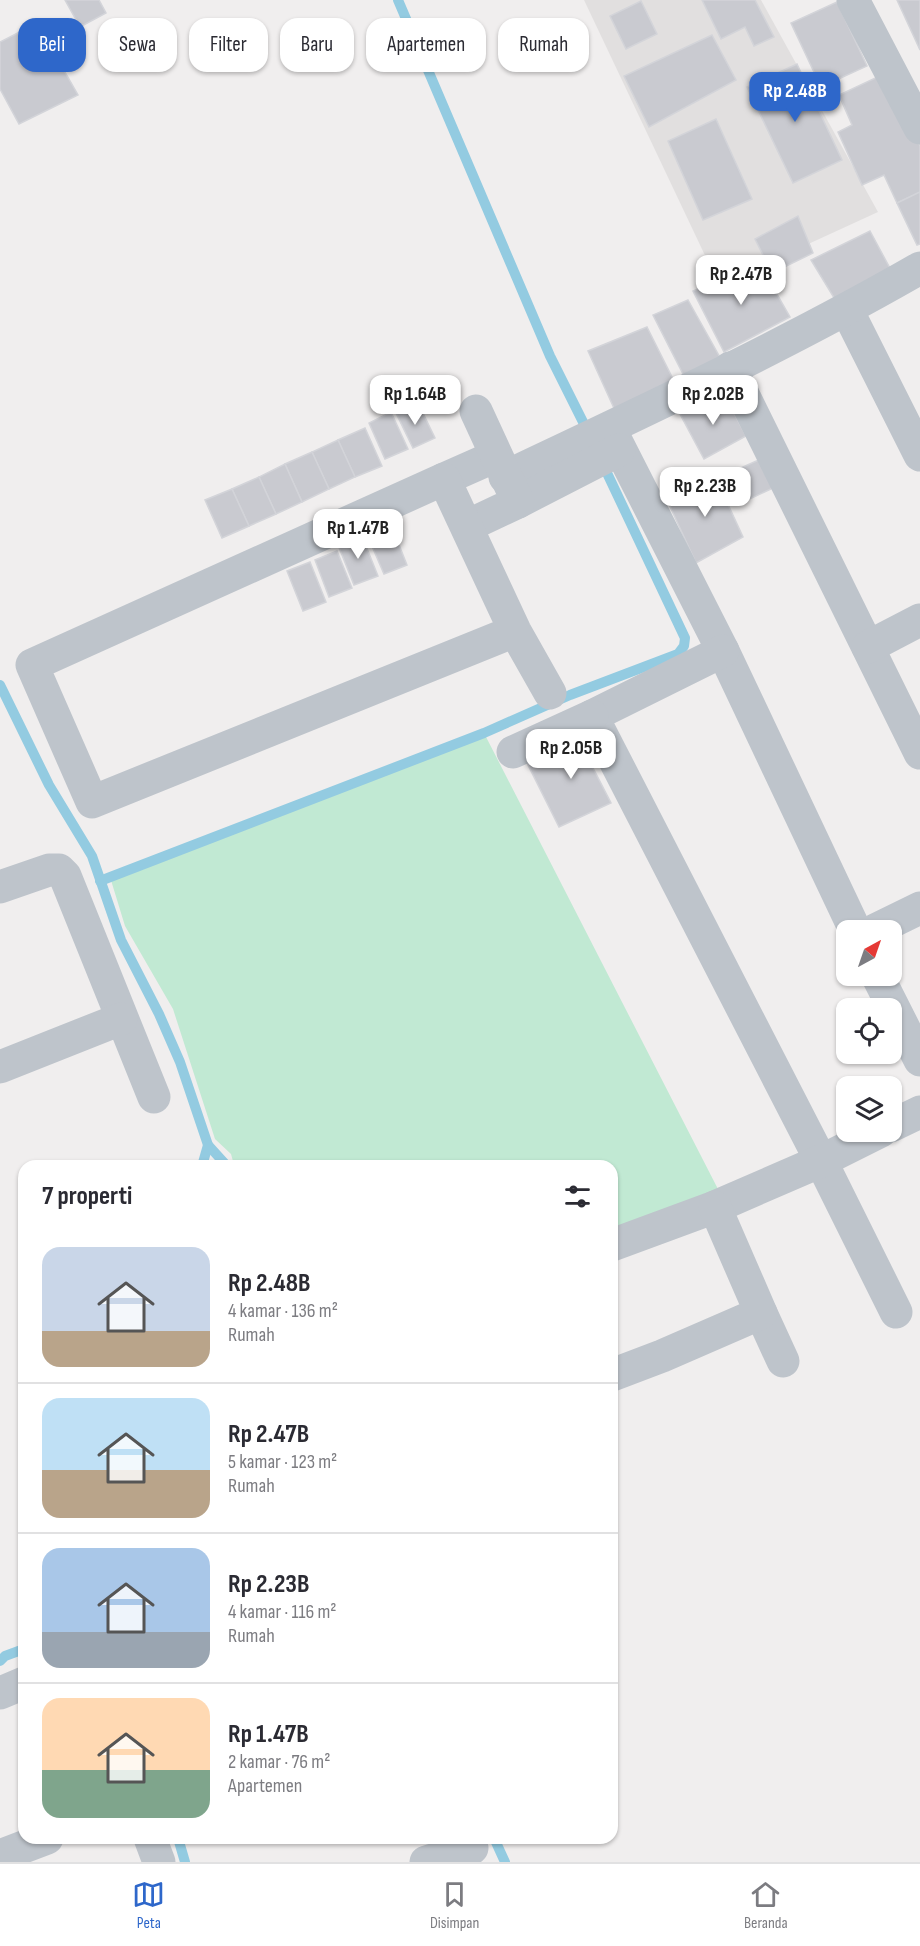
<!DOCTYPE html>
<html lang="id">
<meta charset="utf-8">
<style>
:root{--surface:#fff;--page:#f7f7f7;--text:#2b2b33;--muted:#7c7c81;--line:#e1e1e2;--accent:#2e67ca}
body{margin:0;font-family:"Sofia Sans Condensed",sans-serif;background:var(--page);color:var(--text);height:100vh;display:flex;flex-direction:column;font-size:22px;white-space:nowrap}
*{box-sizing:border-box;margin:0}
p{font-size:20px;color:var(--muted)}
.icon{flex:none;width:33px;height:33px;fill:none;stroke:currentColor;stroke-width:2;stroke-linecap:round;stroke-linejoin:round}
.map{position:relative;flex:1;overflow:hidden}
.panel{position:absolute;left:18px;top:1160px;width:600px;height:684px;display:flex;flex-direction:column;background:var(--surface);border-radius:18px;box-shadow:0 2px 4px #0004}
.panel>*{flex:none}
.guide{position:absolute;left:18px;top:18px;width:600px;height:54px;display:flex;gap:12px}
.needle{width:39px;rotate:40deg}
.tools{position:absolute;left:836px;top:920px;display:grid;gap:12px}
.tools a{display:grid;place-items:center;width:66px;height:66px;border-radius:12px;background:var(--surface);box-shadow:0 2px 4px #0004;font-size:30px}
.price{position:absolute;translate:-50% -51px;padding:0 14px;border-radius:12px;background:#fff;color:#222;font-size:20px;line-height:39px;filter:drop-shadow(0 2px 3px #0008)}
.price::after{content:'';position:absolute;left:50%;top:36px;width:18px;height:14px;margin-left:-9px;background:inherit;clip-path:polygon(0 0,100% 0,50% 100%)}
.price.selected{background:var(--accent);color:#fff}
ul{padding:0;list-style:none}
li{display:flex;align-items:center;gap:18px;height:150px;padding:0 24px}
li+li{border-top:2px solid var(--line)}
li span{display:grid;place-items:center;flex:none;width:168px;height:120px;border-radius:18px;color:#555}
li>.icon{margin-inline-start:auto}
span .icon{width:72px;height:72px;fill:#fffc;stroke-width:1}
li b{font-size:26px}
h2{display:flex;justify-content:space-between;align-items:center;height:72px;padding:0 24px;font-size:26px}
.pill{padding:0 21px;border-radius:18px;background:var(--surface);box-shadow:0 2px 4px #0004;font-size:21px;line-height:54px}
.pill.selected{background:var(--accent);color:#fff}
.menu{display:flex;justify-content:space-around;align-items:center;height:84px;border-top:2px solid var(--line);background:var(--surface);font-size:16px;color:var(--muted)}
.menu a{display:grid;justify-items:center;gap:3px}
.menu .selected{color:var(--accent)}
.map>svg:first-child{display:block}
.education{fill:#e1dfdf}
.green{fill:#c1e9d3}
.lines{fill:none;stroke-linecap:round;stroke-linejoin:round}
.stream{stroke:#93cbe1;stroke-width:10}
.building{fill:#c9cad0;stroke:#d3d4d9;stroke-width:1.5}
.minor{stroke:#bec4cb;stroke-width:33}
</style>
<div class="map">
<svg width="920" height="1862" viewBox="0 0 920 1862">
<rect width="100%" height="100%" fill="#f0eeee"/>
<path class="education" d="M584,0H761L878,212L719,285Z"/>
<path class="green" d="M484,733L720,1193L612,1232V1166L234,1165L231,1154L215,1139L173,1009L125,926L110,877Z"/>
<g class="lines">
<g class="stream">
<path d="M398,0L550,356L586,428"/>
<path d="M0,685L49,785L92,856L121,940L159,1014L180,1062L208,1145L227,1166"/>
<path d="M100,881L484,733L570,695L678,654L684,646L685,638L607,473"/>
<path d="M202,1166L208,1145"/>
<path d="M0,1661L5,1656L24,1649"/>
<path d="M178,1838L185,1862"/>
<path d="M494,1838L505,1862"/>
</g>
</g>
<g class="building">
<path d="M65,0H99L106,13L80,27Z"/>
<path d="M702,0H755L774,37L754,46L745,27L721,39Z"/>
<path d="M897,0H920V50Z"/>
<path d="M641,1L657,34L626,49L610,16Z"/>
<path d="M837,2L867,66L821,87L791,23Z"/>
<path d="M37,23L78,95L19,124L0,89V42Z"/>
<path d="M712,35L736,80L649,127L624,76Z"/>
<path d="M797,64L842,160L793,183L747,87Z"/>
<path d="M886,73L920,146V192L897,203L884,175L862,185L838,132L852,125L839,95Z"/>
<path d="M716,119L752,199L703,220L668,141Z"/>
<path d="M920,192V244L917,245L897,203Z"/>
<path d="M798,216L813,253L772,273L755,239Z"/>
<path d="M870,231L892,272L836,301L811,260Z"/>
<path d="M758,261L790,317L724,352L693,291Z"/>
<path d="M688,300L722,361L686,380L653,315Z"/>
<path d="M647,327L678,389L618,417L588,351Z"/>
<path d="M723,393L746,436L704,459L680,414Z"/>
<path d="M418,403L435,438L413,448L396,413Z"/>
<path d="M391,412L408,449L385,459L369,423Z"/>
<path d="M365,428L382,466L355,477L338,440Z"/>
<path d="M338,440L355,477L329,489L312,452Z"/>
<path d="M312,452L329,489L302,502L285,464Z"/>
<path d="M770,455L786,482L741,503L727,474Z"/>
<path d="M285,464L302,502L276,514L259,477Z"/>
<path d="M714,474L743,537L696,563L667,500Z"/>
<path d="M259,477L276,514L249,526L232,489Z"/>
<path d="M232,489L249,526L222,538L205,500Z"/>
<path d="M392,527L407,565L384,574L368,537Z"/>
<path d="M362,536L378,576L354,585L338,545Z"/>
<path d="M337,551L352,588L329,597L315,560Z"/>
<path d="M310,562L326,602L303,611L287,571Z"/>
<path d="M592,733L603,757L591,764L611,803L559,827L527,763Z"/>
</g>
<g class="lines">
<g class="minor">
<path d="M853,0L920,128"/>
<path d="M847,310L920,455"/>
<path d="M730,368L920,753"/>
<path d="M610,429L723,651L855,930"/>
<path d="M505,477C645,411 786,345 920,268"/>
<path d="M444,479L496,456"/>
<path d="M518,502L619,450"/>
<path d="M467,526L518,502L476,411"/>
<path d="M515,631L92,802L32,665L444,479L515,631L550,693"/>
<path d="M868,647L920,620"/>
<path d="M723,651L592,716L821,1161L896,1312"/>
<path d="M513,752L592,716"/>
<path d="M0,887L49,870H59L65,876L154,1097"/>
<path d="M875,930L920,908"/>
<path d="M877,975L920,1060"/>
<path d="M0,1067L121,1019"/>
<path d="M891,1126L920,1112"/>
<path d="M612,1245L715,1207L821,1161L881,1131"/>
<path d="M761,1313L783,1361"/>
<path d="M612,1375L662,1356L761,1313L715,1207"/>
<path d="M0,1693L24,1683"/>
<path d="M150,1838L159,1862"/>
<path d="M0,1856L47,1838"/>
<path d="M426,1862L472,1848"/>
</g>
</g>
</svg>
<div class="tools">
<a><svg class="needle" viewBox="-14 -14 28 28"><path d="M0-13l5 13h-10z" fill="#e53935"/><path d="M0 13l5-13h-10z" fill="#7c7c81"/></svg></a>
<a><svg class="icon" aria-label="locate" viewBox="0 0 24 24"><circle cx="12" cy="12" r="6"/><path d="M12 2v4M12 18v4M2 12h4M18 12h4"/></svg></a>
<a><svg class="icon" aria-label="layers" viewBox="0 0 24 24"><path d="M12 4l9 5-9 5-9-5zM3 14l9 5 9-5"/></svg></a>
</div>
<b class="price selected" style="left:795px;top:123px">Rp 2.48B</b>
<b class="price" style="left:741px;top:306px">Rp 2.47B</b>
<b class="price" style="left:415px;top:426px">Rp 1.64B</b>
<b class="price" style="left:713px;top:426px">Rp 2.02B</b>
<b class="price" style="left:705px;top:518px">Rp 2.23B</b>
<b class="price" style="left:358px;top:560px">Rp 1.47B</b>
<b class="price" style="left:571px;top:780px">Rp 2.05B</b>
<div class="guide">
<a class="pill selected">Beli</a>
<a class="pill">Sewa</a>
<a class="pill">Filter</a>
<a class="pill">Baru</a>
<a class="pill">Apartemen</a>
<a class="pill">Rumah</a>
</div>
<section class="panel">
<h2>7 properti<svg class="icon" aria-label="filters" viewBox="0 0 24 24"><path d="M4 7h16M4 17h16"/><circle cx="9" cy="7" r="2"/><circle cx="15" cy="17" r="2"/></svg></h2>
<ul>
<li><span style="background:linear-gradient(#c9d6e8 70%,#b9a48a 0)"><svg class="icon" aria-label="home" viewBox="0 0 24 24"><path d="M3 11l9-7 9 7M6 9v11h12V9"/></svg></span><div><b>Rp 2.48B</b><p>4 kamar · 136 m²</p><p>Rumah</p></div></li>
<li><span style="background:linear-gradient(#bfe0f5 60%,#b9a48a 0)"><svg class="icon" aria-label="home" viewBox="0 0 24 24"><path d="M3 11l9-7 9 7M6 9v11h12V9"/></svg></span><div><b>Rp 2.47B</b><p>5 kamar · 123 m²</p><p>Rumah</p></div></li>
<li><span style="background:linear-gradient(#a9c7e8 70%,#9aa5b1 0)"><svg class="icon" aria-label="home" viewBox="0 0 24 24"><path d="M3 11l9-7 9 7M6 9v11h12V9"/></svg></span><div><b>Rp 2.23B</b><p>4 kamar · 116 m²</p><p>Rumah</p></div></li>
<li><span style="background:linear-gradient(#ffd9b3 60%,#7fa58c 0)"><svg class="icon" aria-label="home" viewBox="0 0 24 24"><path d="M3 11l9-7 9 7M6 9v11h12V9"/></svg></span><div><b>Rp 1.47B</b><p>2 kamar · 76 m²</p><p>Apartemen</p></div></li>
</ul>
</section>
</div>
<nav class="menu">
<a class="selected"><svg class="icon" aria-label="map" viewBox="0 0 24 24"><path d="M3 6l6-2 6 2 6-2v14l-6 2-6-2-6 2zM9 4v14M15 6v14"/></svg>Peta</a>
<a><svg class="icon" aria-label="saved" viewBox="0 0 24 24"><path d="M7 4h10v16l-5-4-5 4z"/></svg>Disimpan</a>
<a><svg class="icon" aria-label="home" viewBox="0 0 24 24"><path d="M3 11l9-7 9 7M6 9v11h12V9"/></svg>Beranda</a>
</nav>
